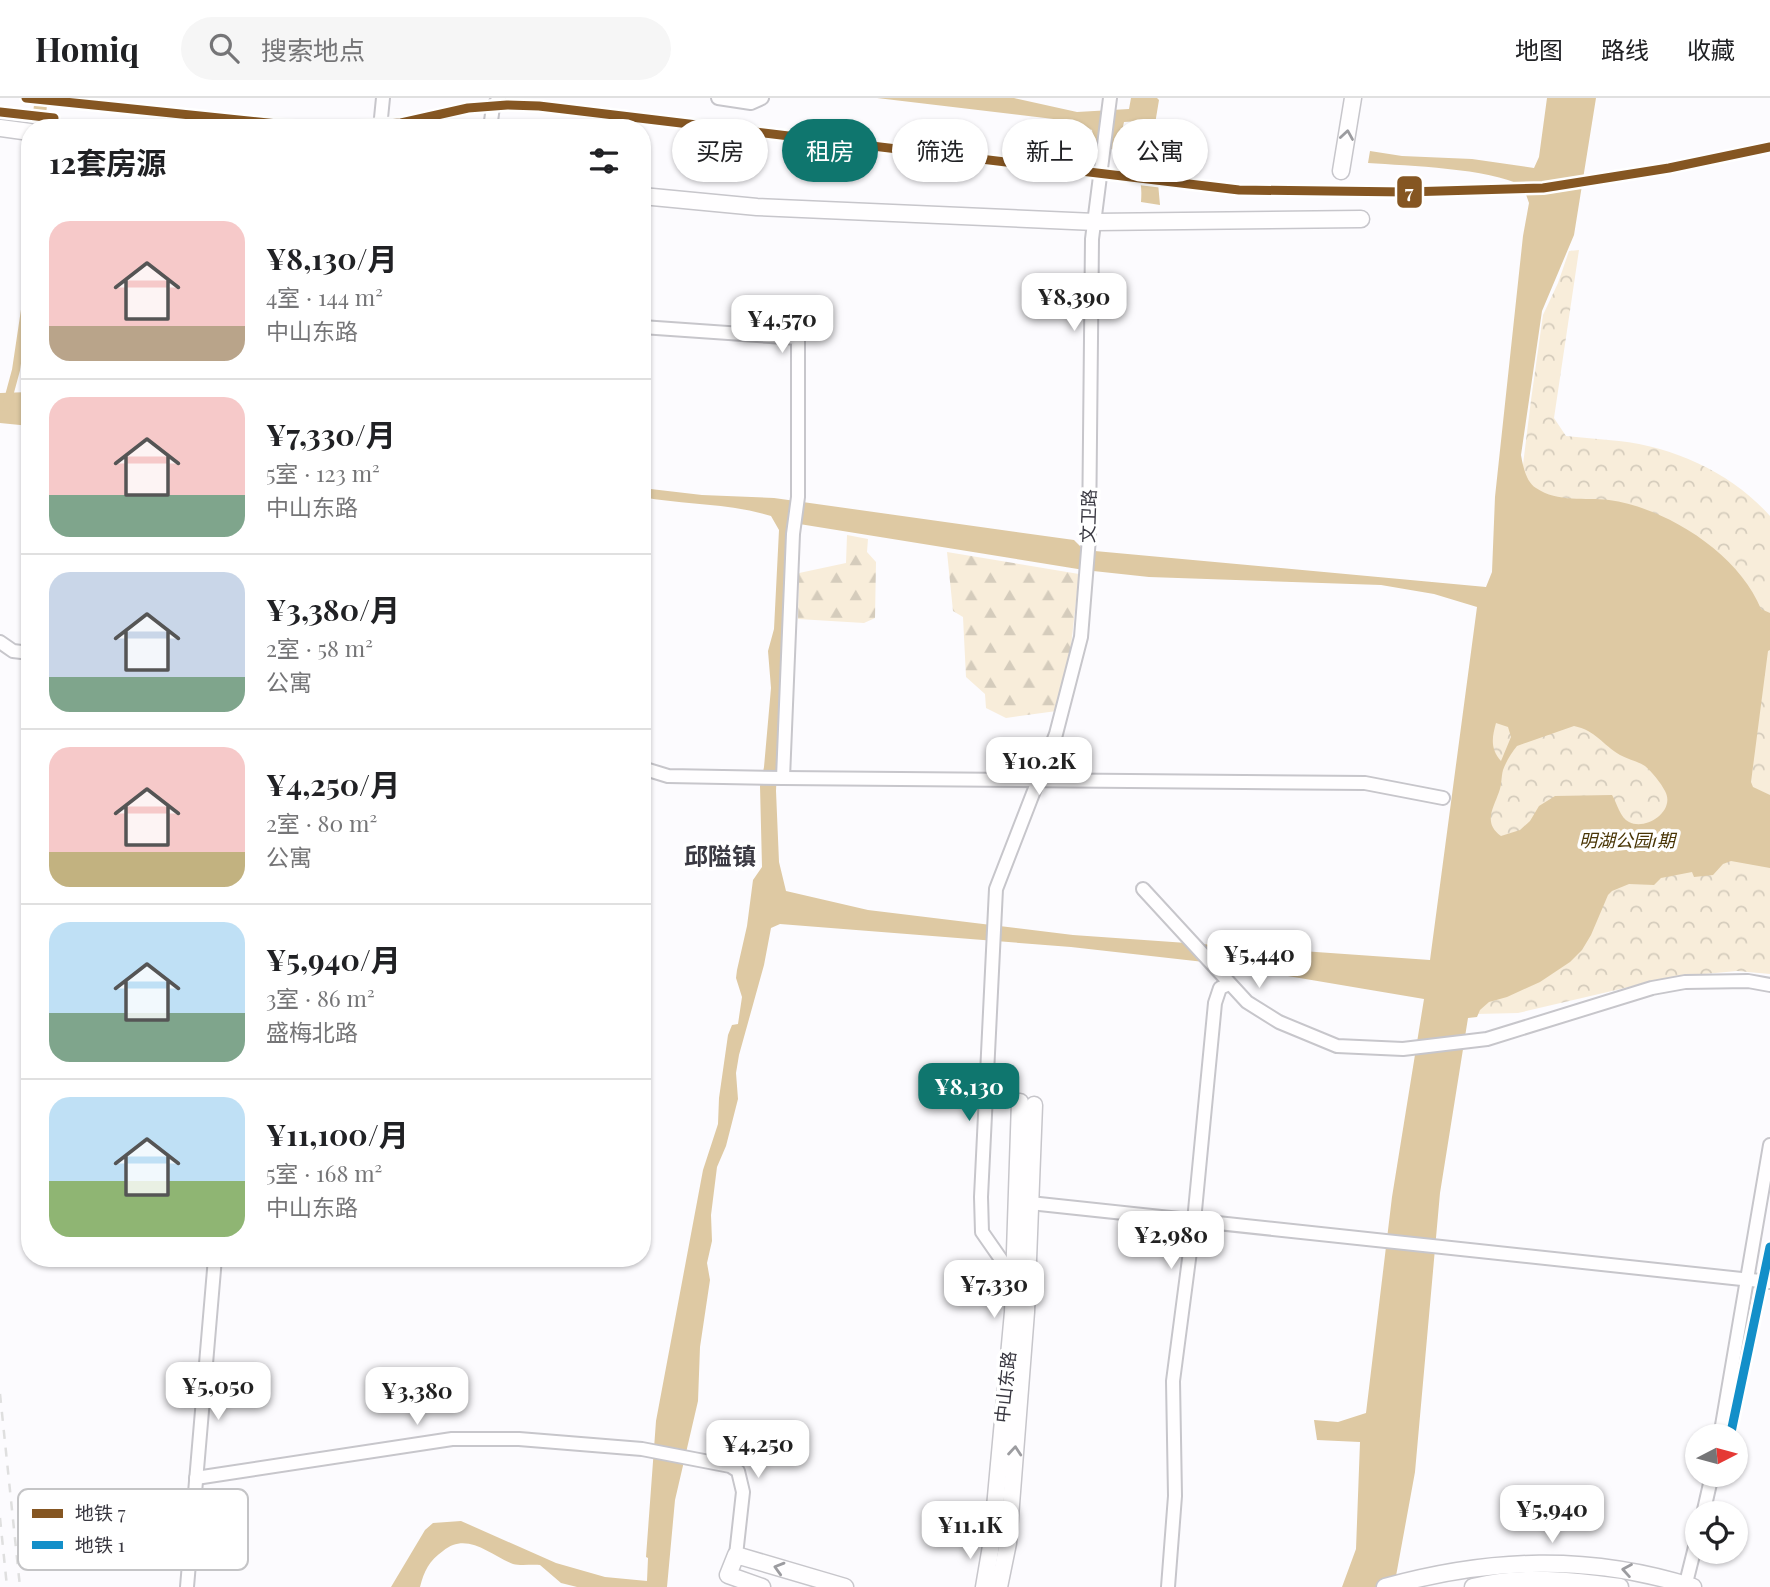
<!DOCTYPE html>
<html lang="zh">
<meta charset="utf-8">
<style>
:root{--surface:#fff;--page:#f6f6f6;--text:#202124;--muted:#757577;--line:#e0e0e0;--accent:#0f766e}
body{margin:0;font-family:"Playfair Display","Noto Sans SC",serif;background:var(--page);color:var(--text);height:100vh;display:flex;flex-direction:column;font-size:26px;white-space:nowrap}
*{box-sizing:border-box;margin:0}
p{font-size:23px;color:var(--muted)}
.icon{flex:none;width:38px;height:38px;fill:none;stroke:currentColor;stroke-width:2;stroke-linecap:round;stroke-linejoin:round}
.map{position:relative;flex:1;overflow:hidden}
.drawer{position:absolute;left:21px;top:21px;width:630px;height:1148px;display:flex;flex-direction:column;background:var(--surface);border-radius:28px;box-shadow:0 2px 5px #0004}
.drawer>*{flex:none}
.guide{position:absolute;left:672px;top:21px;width:665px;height:63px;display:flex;gap:14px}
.needle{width:46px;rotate:84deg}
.fabs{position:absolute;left:1685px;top:1326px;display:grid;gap:14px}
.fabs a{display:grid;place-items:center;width:63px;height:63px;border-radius:50%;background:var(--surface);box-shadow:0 2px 5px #0004;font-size:35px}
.price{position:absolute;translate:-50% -60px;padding:0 16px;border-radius:14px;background:#fff;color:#222;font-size:23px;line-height:46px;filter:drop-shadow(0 2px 4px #0008)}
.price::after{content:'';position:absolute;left:50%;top:42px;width:21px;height:16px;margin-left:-10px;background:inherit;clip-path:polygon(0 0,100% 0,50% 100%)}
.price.current{background:var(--accent);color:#fff}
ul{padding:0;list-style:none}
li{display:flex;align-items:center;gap:21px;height:175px;padding:0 28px}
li+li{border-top:2px solid var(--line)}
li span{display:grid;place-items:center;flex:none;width:196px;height:140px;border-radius:21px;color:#555}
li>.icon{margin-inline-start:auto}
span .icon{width:84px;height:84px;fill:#fffc;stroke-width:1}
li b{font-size:30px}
h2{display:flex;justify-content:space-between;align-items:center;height:84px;padding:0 28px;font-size:30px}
.chip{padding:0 24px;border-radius:32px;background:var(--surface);box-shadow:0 2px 5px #0004;font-size:24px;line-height:63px}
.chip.current{background:var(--accent);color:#fff}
header{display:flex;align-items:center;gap:42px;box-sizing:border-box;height:98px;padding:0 35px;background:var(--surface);border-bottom:2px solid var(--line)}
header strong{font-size:33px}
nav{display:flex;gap:38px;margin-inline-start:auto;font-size:24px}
.search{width:490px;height:63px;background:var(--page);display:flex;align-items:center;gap:18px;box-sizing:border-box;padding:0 24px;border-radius:38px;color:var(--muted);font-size:26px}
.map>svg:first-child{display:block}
.forest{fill:url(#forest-firs)}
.park{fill:url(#park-crowns)}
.water{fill:#dec9a3;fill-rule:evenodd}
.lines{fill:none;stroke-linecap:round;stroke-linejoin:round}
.canal{stroke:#dec9a3;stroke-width:8}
.minor-casing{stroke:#c7c6cb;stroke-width:16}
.major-casing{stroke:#c7c6cb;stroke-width:19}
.minor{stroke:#fffeff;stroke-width:12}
.major{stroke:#fffeff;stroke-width:16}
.rail{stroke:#dfdfdf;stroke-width:2.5;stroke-dasharray:9 9;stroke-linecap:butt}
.metro-1-casing{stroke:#fff;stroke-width:14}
.metro-2-casing{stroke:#fff;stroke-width:14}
.metro-1{stroke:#855622;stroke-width:9}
.metro-2{stroke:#138fc9;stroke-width:9}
.oneway{stroke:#9c9ca0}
.labels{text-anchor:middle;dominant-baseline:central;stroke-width:7;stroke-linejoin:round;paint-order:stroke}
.street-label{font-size:18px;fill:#3a3942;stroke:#fff}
.park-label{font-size:18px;font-style:italic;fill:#493505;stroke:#fff}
.district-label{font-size:24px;font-weight:bold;fill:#3a3942;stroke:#fff}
.key{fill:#fff;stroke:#c4c4c6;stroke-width:2}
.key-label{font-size:19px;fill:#3a3942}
.line-badge{stroke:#fff;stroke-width:2.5}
.badge-label{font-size:19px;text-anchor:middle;font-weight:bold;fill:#fff}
</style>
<header>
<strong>Homiq</strong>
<div class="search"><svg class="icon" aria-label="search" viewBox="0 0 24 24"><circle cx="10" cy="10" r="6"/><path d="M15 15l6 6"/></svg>搜索地点</div>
<nav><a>地图</a><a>路线</a><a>收藏</a></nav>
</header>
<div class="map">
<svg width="1770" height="1489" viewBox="0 0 1770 1489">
<defs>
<pattern id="forest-firs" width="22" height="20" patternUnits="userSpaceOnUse" patternTransform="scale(1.75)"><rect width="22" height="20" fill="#f8edda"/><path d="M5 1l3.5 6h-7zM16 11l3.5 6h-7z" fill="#d5ccbc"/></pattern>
<pattern id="park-crowns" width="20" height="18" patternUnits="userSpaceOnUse" patternTransform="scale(1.75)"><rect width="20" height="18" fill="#f8edda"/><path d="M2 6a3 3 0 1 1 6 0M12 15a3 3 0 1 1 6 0" fill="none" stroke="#d5ccbc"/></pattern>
</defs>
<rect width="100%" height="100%" fill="#fcfbfe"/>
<g class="forest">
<path d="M847,437L868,441L867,454L876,464L875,520L864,525L798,521L799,475L846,465Z"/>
<path d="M947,454L1079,476L1064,612L1006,620L986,610L985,596L966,579L963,519L953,513Z"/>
</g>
<path class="park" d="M1579,152L1554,320L1566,338C1583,340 1601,341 1619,343C1675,349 1733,376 1770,418V876L1737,873L1672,879L1518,915L1476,916L1489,642L1531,302L1543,217L1558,185L1569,153Z"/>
<g class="water">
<path d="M35,0H48L45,24L32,22Z"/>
<path d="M877,0H1014L1077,14L1129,11L1131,0H1157L1159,2L1155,26L1139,23L1124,24L1122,33C1131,45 1145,42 1155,52L1160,107L1141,104C1144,64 1128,56 1094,45L1092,32L1070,23Z"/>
<path d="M1547,0H1596L1574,137L1542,213L1521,357C1523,368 1526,384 1536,390C1558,405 1585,399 1609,402C1667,410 1739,456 1761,511L1770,515V552L1768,553L1751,684L1753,689L1770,697V770L1731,763L1723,766L1713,777L1694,779L1692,774L1661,780L1654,787L1629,786L1612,793L1608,797L1591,837L1582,852L1570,864L1540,884L1507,899L1489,904L1480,912L1477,919L1468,920L1440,1095L1415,1374L1394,1489H1342L1356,1451L1360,1344L1317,1342L1314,1322L1338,1324L1366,1315L1392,1099L1424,901L1204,864L1071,849L780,826L771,830L764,867L739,957L736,975L738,1001L726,1048L717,1069L711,1117L712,1143L707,1165L710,1182L700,1249L698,1303L675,1402L667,1489H577L561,1485L540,1467C532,1466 521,1468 513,1466C490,1457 467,1433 443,1453C429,1463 424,1473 420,1489H391L425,1432L433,1425L461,1423L556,1465L605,1479L647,1483L648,1460L646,1459L656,1323L703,1072L718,1026L719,1000L728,937L732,927L738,926L742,899L736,880L737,872L747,828L753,782L762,769L760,688L764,669L771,590L768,553L774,531L779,432L771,418C729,405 685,407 642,399V390L702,397L774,400L1045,438L1074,442L1084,452L1486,489L1492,474L1495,399L1523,138L1529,105L1523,88C1488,70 1409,68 1368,65L1370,53L1402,58L1472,61L1534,70L1539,59ZM787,424L1084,472L1149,479L1381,487L1434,496L1477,509L1430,862L1073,837L868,812L786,793L779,764L776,693ZM1496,625L1508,629L1511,639L1501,663C1490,651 1492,639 1496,625ZM1574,628C1595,632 1603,647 1620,657C1627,661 1637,663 1645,668C1652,674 1661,685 1665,693C1676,713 1646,733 1629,724C1620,720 1617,705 1612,697L1555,698L1539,708L1530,723L1520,732L1501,738C1483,725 1493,711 1499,694C1502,687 1501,679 1503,672C1506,664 1511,655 1517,648Z"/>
<path d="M30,294V328L0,325V295Z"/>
</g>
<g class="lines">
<g class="canal">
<path d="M39,30L43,0"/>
<path d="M0,308L6,309L16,272L26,205L30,142"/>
</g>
<g class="minor-casing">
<g id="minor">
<path d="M718,0L751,5L762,0"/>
<path d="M380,30L383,0"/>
<path d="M490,30L493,9L499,0"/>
<path d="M642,229L798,240V399L793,436L783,680"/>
<path d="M0,544L13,553L30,555"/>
<path d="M642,670L668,678L783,680L1365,685L1443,700"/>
<path d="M1143,791L1247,904L1279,924L1337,948L1403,951L1487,941L1652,890L1685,884L1748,883L1770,887"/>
<path d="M1030,1105L1770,1184"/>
<path d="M1014,1180L982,1134L981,1099L996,791L1056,636L1081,539L1089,440L1092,141L1110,0"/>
<path d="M1720,1339L1770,1047"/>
<path d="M196,1380L452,1341H519L642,1351L730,1368L738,1373L743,1394L736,1457"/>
<path d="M1703,1416L1712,1377"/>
<path d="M187,1489L215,1160"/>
<path d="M1168,1489L1175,1398L1173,1283L1194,1123L1215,905L1220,890L1229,886"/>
<path d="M1685,1489L1698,1437"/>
</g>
</g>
<g class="major-casing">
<g id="major">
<path d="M0,30L30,34"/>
<path d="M1341,73L1353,0"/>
<path d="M642,98L757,109L1095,124L1361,121"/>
<path d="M762,1489L728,1477L736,1457L845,1489"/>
<path d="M984,1489L992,1442L1013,1214L1020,1004"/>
<path d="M999,1489L1008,1445L1026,1214L1034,1007"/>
<path d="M1385,1489C1490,1460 1589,1456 1693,1489"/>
<path d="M1473,1489C1521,1477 1573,1482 1620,1489"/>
</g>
</g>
<use href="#minor" class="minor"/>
<use href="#major" class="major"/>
<g class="rail">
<path d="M0,1296L20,1489"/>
<path d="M0,1420L7,1489"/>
</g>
<g class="metro-1-casing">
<g id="metro-1">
<path d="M26,0L316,30"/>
<path d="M0,14L54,20"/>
<path d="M322,30L401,25L468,10L507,7L539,8L1239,92L1406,94L1543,90L1669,70L1770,49"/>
</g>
</g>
<g class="metro-2-casing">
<path id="metro-2" d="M1730,1339L1770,1149"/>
</g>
<use href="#metro-1" class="metro-1"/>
<use href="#metro-2" class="metro-2"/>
</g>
<defs><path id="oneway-chevron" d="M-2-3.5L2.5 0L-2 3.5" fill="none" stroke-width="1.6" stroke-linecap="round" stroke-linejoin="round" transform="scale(1.75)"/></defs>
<g class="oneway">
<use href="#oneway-chevron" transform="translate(1347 37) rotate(-81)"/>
<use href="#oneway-chevron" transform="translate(1015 1353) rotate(-85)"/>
<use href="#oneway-chevron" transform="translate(779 1470) rotate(-164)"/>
<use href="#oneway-chevron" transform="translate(1627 1472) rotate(-170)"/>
</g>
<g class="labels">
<g class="street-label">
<text transform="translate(1088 418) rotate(-88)">文卫路</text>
<text transform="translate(1005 1289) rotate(-84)">中山东路</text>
</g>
<g class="park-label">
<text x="1627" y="742">明湖公园1期</text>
</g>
<g class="district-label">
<text x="720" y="757">邱隘镇</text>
</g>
</g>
<rect x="18" y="1391" width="230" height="81" rx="10" class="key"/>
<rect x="32" y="1411" width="31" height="9" fill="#855622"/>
<rect x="32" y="1443" width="31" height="8" fill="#138fc9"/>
<g class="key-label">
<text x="75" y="1422">地铁 7</text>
<text x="75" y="1454">地铁 1</text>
</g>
<rect class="line-badge" x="1396" y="77" width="27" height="34" rx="7" fill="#855622"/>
<g class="badge-label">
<text x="1409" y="101">7</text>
</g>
</svg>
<div class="fabs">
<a><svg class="needle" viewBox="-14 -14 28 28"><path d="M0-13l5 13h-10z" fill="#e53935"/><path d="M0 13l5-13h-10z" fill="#757577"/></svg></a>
<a><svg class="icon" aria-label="locate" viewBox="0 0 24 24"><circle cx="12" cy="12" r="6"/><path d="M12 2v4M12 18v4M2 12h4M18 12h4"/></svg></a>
</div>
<b class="price" style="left:1074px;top:235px">¥8,390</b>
<b class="price" style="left:782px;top:257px">¥4,570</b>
<b class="price" style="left:1039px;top:699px">¥10.2K</b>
<b class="price" style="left:1259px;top:892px">¥5,440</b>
<b class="price current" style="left:969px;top:1025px">¥8,130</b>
<b class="price" style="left:1171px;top:1173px">¥2,980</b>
<b class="price" style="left:994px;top:1222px">¥7,330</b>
<b class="price" style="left:218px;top:1324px">¥5,050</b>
<b class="price" style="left:417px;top:1329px">¥3,380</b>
<b class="price" style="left:758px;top:1382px">¥4,250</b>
<b class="price" style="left:1552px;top:1447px">¥5,940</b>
<b class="price" style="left:970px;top:1463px">¥11.1K</b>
<div class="guide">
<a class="chip">买房</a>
<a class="chip current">租房</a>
<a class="chip">筛选</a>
<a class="chip">新上</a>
<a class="chip">公寓</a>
</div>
<section class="drawer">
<h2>12套房源<svg class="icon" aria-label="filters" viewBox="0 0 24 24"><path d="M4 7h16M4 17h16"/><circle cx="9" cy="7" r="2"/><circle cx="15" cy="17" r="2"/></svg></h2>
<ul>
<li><span style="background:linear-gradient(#f6c9c9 75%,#b9a48a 0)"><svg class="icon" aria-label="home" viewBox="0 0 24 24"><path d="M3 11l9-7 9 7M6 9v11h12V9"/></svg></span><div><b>¥8,130/月</b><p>4室 · 144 m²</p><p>中山东路</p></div></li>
<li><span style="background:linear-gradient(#f6c9c9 70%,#7fa58c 0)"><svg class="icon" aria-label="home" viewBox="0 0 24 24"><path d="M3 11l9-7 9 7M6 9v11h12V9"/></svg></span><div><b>¥7,330/月</b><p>5室 · 123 m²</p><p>中山东路</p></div></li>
<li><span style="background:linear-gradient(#c9d6e8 75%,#7fa58c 0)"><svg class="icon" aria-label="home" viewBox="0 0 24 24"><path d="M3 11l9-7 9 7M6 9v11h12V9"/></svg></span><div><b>¥3,380/月</b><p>2室 · 58 m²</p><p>公寓</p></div></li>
<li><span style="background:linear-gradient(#f6c9c9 75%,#c2b280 0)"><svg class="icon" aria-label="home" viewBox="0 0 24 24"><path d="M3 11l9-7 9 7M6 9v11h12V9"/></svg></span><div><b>¥4,250/月</b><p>2室 · 80 m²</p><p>公寓</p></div></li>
<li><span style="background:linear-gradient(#bfe0f5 65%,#7fa58c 0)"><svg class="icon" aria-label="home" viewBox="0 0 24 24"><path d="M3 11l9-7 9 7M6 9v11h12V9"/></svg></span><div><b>¥5,940/月</b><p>3室 · 86 m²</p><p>盛梅北路</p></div></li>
<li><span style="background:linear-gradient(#bfe0f5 60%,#8fb573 0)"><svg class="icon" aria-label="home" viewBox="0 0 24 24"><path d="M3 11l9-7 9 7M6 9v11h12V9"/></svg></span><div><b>¥11,100/月</b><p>5室 · 168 m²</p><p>中山东路</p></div></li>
</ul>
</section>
</div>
